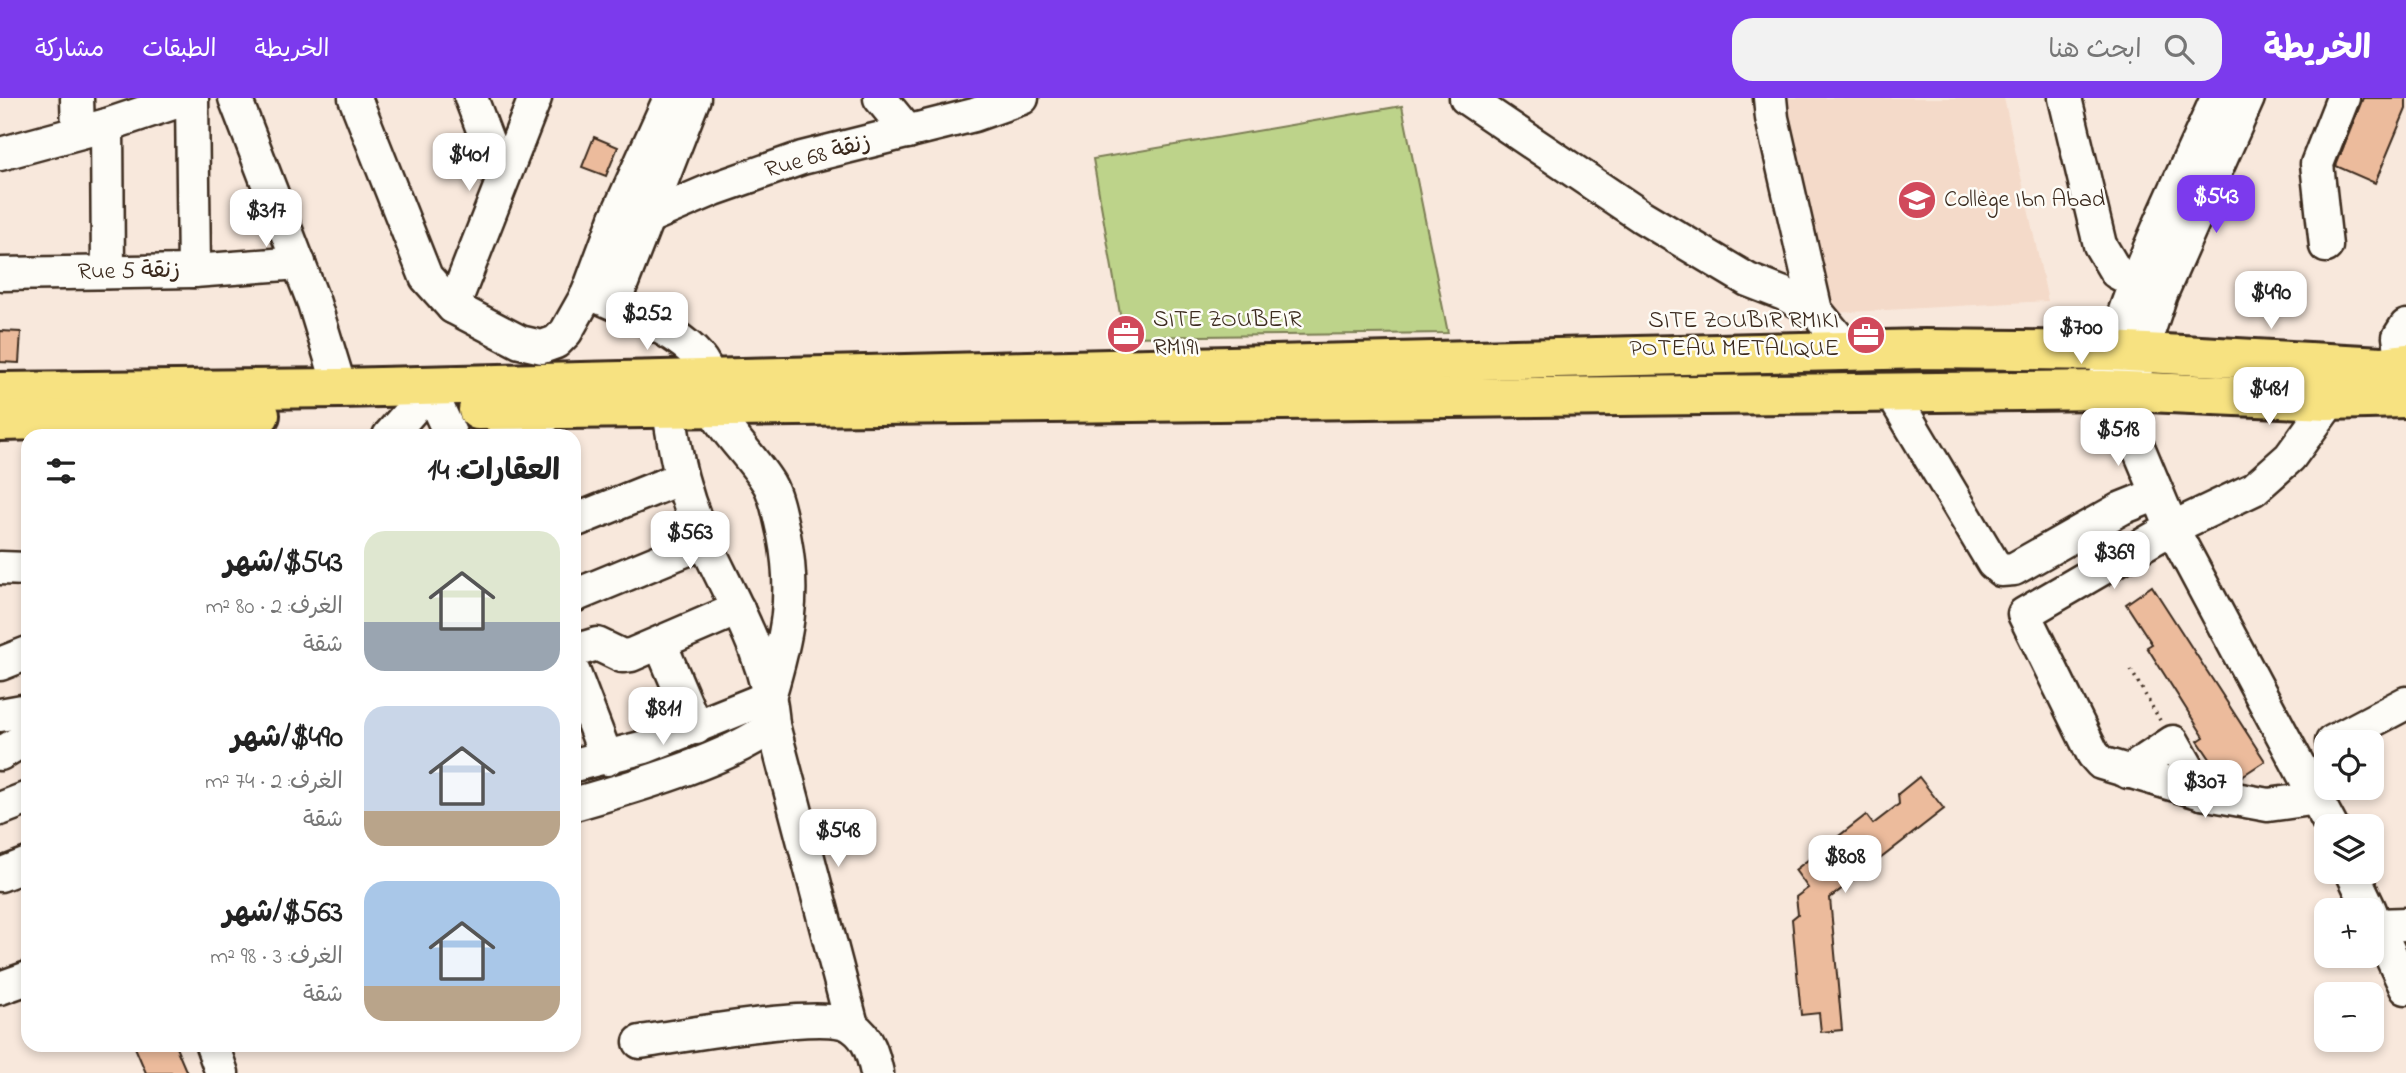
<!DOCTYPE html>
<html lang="ar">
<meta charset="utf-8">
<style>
:root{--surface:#fff;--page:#f2f2f2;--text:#222;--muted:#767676;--accent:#7c3aed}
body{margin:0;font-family:"Indie Flower","Playpen Sans Arabic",sans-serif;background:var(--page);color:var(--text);direction:rtl;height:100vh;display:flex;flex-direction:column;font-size:26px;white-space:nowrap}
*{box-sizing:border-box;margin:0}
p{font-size:23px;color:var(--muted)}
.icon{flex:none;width:38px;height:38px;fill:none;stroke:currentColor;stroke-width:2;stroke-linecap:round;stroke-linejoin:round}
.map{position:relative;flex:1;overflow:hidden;direction:ltr}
.side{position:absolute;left:21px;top:331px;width:560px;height:623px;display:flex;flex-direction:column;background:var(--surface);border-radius:21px;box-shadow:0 4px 10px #0003;direction:rtl}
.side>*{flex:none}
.tools{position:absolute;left:2314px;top:632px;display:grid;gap:14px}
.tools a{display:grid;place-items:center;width:70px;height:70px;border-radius:14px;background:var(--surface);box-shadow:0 4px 10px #0003;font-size:35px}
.price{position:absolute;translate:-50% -60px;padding:0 16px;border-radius:14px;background:#fff;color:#222;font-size:23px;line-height:46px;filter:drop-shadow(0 2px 4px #0008)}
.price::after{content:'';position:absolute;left:50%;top:42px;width:21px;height:16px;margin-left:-10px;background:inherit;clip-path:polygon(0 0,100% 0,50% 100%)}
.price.on{background:var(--accent);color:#fff}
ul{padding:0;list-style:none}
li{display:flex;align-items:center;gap:21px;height:175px;padding:0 21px}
li span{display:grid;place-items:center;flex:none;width:196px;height:140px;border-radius:21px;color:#555}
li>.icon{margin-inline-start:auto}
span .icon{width:84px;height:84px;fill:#fffc;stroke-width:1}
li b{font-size:30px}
h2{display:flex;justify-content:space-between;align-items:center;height:84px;padding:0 21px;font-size:30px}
header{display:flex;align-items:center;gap:42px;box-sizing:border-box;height:98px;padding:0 35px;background:var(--accent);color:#fff}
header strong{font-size:33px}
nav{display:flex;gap:38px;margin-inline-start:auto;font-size:24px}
.search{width:490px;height:63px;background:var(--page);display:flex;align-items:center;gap:18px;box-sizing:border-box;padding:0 24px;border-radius:21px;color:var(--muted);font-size:26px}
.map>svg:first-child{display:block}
.built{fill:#f4dac9}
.green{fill:#bdd38a;stroke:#7c7e54;stroke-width:2}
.building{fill:#ecbb9c;stroke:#3b2a1e;stroke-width:2}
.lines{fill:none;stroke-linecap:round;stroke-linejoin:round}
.minor-casing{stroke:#3b2a1e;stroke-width:37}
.major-casing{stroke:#3b2a1e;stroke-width:44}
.path{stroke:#3b2a1e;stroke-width:3.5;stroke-dasharray:2 5;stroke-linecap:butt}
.minor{stroke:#fdfcf7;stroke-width:32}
.major{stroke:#f7e281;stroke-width:38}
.labels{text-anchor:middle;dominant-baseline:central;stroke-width:5;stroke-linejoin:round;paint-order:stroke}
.street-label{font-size:24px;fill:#3b2a1e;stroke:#fdfcf7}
.poi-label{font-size:24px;fill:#3b2a1e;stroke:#fdfcf7;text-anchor:start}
</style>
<header>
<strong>الخريطة</strong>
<div class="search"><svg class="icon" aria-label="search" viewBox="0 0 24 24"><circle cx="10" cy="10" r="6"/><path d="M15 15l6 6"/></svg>ابحث هنا</div>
<nav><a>الخريطة</a><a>الطبقات</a><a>مشاركة</a></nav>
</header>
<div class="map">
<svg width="2406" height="975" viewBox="0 0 2406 975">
<rect width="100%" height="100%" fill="#f8e8dc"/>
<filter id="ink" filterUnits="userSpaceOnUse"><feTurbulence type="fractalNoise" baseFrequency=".0143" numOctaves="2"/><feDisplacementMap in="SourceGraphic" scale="14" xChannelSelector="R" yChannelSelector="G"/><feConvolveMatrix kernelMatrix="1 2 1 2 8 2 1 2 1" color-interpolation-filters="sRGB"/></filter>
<g filter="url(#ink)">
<path class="built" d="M1786,0H2004L2048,203L1833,215Z"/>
<path class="green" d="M1402,8L1448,235L1124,239L1093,61Z"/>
<g class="building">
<path d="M2363,0H2406V11L2375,85L2336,68Z"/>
<path d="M594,39L618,49L606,78L582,69Z"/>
<path d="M0,233L21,234L19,265L0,264Z"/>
<path d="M2152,488L2265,663L2236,682L2223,680L2198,643L2204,639L2147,549L2152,546L2126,506Z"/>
<path d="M1919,679L1944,711L1830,800L1842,932L1821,934L1819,915L1801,917L1792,821L1798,816L1796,799L1808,790L1795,772L1866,717L1873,726L1899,706L1898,696Z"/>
<path d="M134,947H175L187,975H146Z"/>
</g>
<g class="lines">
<g class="minor-casing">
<g id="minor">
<path d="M77,0L78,34"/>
<path d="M192,0L194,173"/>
<path d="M235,0L314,205L340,290"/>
<path d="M355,0L426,179L453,209L520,244L542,249L556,244L566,234L588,195L616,120L670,0"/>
<path d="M471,0L502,82"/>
<path d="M880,0L908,34"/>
<path d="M1466,0L1641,118L1748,182L1784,196L1816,213L1849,253"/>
<path d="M1770,0L1772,20L1816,213"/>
<path d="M2065,0L2100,147L2116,174L2137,185"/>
<path d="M2217,0C2178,90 2121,197 2103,292L2128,325L2172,430L2331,728"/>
<path d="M107,27L108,174"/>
<path d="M0,56L107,27L188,0"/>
<path d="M616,120H646L714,91L802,60L974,17L1022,0"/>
<path d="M2326,148L2317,66L2343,0"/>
<path d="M0,176L194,173L299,165"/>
<path d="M614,205L694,0"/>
<path d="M453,209L535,0"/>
<path d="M2403,265L2399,239L2406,228"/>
<path d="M1891,294L1993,465L2001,472L2014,471L2122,410L2157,396"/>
<path d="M439,312L451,338"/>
<path d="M669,312C676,362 684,400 706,446C733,504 769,562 773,627L852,927"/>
<path d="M2129,317V292L2161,196L2248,0"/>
<path d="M389,338L411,313"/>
<path d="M503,338L535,326L555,312"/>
<path d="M574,423L681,380"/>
<path d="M0,470L28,471"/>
<path d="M574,498L705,444"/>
<path d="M660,545L696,630"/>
<path d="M574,553L597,546L622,558L631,557L738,511"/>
<path d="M0,566L28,555"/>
<path d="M574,575L607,661"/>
<path d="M0,617L28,612"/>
<path d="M2332,644L2406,605"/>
<path d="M0,656L28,639"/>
<path d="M574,667L645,649L769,599C787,539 796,499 784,437C780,421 777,400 769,386C753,360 730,339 714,313C706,301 712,281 704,267C689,238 618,206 588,195"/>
<path d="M2128,674L2173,644L2202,695"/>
<path d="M2318,700L2268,707L2202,695L2101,665L2093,656L2024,516L2172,430L2254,391L2290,359L2324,312L2329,281"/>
<path d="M574,706C627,691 732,661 773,627"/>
<path d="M0,711L28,700"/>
<path d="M2352,774L2370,812"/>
<path d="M0,777L28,766"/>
<path d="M2371,815L2406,890"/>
<path d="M2377,827L2406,826"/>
<path d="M0,890L28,880"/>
<path d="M640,944C677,939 828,910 853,929C869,940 873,957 877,975"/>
<path d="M212,947L222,975"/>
</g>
</g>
<g class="major-casing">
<g id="major">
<path d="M0,294L340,290L1925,251L2110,253L2382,268L2406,265"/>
<path d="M478,312L2103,292L2327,302L2406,300"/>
<path d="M0,323L260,317"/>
</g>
</g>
<path class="path" d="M2131,572L2161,624"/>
<use href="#minor" class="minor"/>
<use href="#major" class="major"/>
</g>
</g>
<defs>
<g id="school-disc" transform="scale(2.0125)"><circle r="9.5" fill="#d1495b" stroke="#fdfcf7"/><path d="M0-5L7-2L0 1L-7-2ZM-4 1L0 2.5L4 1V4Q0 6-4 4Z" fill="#fff"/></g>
<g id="office-disc" transform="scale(2.0125)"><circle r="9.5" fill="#d1495b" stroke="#fdfcf7"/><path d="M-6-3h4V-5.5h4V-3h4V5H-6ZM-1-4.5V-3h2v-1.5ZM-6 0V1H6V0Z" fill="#fff"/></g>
</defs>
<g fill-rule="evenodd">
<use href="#school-disc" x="1917" y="102"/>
<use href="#office-disc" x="1126" y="236"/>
<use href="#office-disc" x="1866" y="237"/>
</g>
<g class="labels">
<g class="street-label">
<text transform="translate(818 59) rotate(-16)">Rue 68 زنقة</text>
<text transform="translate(129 174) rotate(-1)">Rue 5 زنقة</text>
</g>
<g class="poi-label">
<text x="1944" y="102">Collège Ibn Abad</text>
<text x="1153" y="222">SITE ZOUBEIR<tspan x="1153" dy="28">RMI9I</tspan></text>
<text x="1839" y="223" text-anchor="end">SITE ZOUBIR RMIKI<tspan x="1839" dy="28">POTEAU METALIQUE</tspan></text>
</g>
</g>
</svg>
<div class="tools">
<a><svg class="icon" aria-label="locate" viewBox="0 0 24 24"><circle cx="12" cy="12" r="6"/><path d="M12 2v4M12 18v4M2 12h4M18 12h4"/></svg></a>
<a><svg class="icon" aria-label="layers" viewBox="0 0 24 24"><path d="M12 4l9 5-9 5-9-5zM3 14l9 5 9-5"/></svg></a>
<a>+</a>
<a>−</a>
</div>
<b class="price" style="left:469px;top:95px">$401</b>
<b class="price on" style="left:2216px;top:137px">$543</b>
<b class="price" style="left:266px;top:151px">$317</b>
<b class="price" style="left:2271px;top:233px">$490</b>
<b class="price" style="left:647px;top:254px">$252</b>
<b class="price" style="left:2081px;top:268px">$700</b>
<b class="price" style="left:2269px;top:329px">$481</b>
<b class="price" style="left:2118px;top:370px">$518</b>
<b class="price" style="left:690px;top:473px">$563</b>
<b class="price" style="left:2114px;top:493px">$369</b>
<b class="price" style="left:663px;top:649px">$811</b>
<b class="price" style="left:2205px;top:722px">$307</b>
<b class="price" style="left:838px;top:771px">$548</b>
<b class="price" style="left:1845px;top:797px">$808</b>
<section class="side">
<h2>العقارات: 14<svg class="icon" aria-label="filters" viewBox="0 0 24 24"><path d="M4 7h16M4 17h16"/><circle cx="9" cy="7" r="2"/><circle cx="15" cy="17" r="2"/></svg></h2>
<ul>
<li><span style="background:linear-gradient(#dfe7d0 65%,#9aa5b1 0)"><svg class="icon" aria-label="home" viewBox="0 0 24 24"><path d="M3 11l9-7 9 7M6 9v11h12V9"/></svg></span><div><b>$543/شهر</b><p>الغرف: 2 · 80 m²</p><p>شقة</p></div></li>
<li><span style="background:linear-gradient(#c9d6e8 75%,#b9a48a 0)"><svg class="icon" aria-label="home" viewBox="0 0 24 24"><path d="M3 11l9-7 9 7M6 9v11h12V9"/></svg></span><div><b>$490/شهر</b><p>الغرف: 2 · 74 m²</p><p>شقة</p></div></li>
<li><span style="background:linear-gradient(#a9c7e8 75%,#b9a48a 0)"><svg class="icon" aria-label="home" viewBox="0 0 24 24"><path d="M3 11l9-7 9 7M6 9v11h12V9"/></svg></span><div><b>$563/شهر</b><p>الغرف: 3 · 98 m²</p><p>شقة</p></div></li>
</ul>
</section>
</div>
